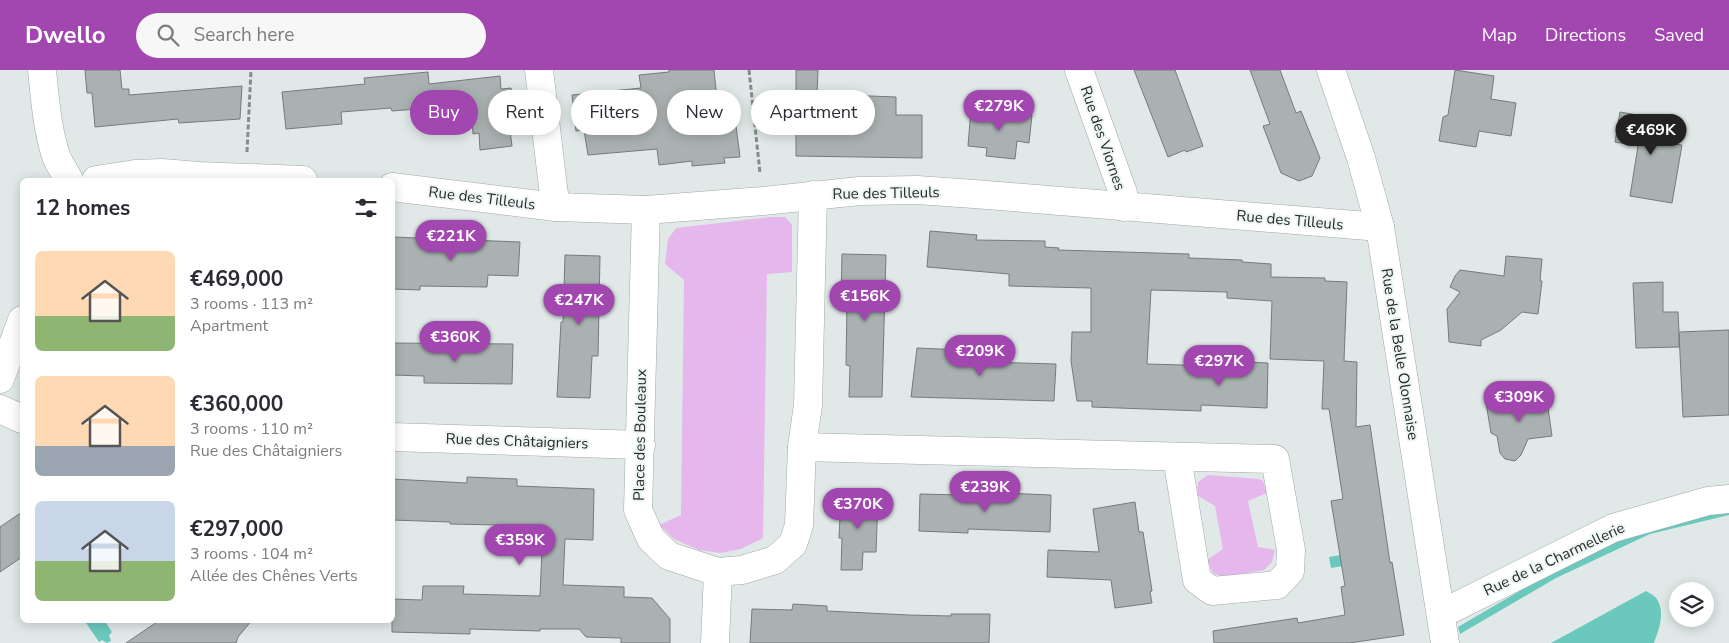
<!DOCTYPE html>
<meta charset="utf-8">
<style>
:root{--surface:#fff;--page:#f7f7f7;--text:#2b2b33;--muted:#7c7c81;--accent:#a246b0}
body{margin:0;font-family:"Nunito Sans",sans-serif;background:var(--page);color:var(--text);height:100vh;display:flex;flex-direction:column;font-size:19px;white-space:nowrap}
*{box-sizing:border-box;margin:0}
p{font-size:16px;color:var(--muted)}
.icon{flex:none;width:28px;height:28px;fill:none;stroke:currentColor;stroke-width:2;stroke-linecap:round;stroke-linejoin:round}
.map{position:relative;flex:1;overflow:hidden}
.details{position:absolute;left:20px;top:108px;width:375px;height:445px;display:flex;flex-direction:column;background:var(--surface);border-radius:8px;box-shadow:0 2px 12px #0003}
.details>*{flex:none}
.top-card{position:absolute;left:410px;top:20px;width:475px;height:45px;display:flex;gap:10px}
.fabs{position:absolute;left:1669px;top:512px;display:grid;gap:10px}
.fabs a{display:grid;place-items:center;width:45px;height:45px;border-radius:50%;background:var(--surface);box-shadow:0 2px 12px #0003;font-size:25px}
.price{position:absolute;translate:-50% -42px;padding:0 11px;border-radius:18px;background:var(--accent);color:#fff;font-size:16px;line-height:32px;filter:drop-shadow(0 1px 2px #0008)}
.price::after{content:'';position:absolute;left:50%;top:30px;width:15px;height:11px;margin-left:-8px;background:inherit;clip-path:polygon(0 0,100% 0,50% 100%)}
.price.on{background:#222;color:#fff}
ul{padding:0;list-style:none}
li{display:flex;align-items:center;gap:15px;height:125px;padding:0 15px}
li span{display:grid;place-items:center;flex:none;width:140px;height:100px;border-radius:8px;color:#555}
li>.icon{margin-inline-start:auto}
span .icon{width:60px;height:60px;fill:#fffc;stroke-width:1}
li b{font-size:21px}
h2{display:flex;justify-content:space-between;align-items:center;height:60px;padding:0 15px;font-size:21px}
.pill{padding:0 18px;border-radius:22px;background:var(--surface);box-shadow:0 2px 12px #0003;font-size:18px;line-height:45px}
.pill.on{background:var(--accent);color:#fff}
header{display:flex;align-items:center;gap:30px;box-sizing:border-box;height:70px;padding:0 25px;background:var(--accent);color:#fff}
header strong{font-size:24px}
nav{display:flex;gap:28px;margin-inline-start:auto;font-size:18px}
.search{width:350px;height:45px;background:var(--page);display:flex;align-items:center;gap:12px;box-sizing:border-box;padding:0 18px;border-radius:28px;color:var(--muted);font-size:19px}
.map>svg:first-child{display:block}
.green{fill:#e5b7ec}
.water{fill:#6ac8bd}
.building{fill:#aab2b1;stroke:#747c7b}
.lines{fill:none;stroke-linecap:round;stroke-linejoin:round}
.minor-casing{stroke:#a0a8a7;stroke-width:29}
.tertiary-casing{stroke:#a0a8a7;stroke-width:29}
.path{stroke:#858c8b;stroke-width:3;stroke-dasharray:5 2.5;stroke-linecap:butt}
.minor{stroke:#fff;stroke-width:28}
.tertiary{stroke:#fff;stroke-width:28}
.labels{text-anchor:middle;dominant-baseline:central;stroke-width:4;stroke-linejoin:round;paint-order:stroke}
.street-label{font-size:15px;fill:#262a29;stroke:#edf6f5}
</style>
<header>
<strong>Dwello</strong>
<div class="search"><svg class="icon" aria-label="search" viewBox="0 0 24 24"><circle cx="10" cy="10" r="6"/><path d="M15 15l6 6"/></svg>Search here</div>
<nav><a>Map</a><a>Directions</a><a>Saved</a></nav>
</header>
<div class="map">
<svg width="1729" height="573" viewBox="0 0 1729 573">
<rect width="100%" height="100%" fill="#e0e9e8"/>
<g class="green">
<path d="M770,147H785L792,155V202L767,204L763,468L741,479L720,483L699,480L674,469L659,455L681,445L684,210L665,194L668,169L676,158Z"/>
<path d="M1208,405L1259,409L1263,411L1267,423L1248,431L1258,477L1275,480L1272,492L1264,500L1223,507L1213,503L1207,490L1223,479L1215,436L1197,425L1198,412Z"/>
</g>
<g class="water">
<path d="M1729,438V445L1650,464L1556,508L1460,564L1458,557L1564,495L1639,462Z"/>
<path d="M1377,479L1379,490L1331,498L1329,487Z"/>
<path d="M1646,521C1649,523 1654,525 1656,528C1666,541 1659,560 1654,573H1551Z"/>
<path d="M84,550H104L112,562L109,565L111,571L107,573L102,570L99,572Z"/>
</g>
<g class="building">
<path d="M85,0H120L122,19H129V25L242,16L240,49L179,53L178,49L95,57L92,23H87Z"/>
<path d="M669,0H714L719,50L735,48L740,87L724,88L725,93L692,96V91L659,95L657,79L588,85L584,60L576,61L572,25L641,18L639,5L669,2Z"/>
<path d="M796,0H818L817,24L896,27V45H922V88L796,86Z"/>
<path d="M1134,0H1175L1203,76L1186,82L1185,80L1168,87Z"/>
<path d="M1250,0H1280L1296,43L1301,41L1320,88L1312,106L1299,111L1281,103L1263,56L1270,54Z"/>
<path d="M1455,0L1494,6L1491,29L1516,33L1511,66L1479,61L1476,77L1439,71L1443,47L1448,45Z"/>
<path d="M428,2L429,14L500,6L501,19L511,18L516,59L510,60L512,76L480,80L479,63L473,64L472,50L462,51L460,38L417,42V39L392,41L391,38L341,42L342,54L286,59L282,22L365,14L364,8Z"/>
<path d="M971,39L1032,45L1029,73L1017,71L1015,89L986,86L987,78L968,76Z"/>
<path d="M1620,42L1660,49L1659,56L1675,58L1673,74L1682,75L1672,133L1630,126L1638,76L1615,72Z"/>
<path d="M930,161L977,165L976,170L1045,171V177L1059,178L1058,180L1189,184V188L1242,190V192L1271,194V207L1325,208V211L1347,212L1344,291L1357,292L1356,357L1370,355L1390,493L1392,492L1404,565L1349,573H1214L1213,561L1297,548L1298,553L1345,545L1341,517L1345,516L1331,431L1343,429L1329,339H1322L1324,291L1270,289L1272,231L1227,228V222L1151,220L1147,294L1219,296V291L1268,293L1267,338L1201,335V341L1092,337V331H1077L1071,291L1072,262H1091V218L1009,216V204L927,197Z"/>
<path d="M392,167L520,172L518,206L488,205L487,217L420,216V220L392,219Z"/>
<path d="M842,184L886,185L882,327H849L850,296L846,295L847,233L841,232Z"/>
<path d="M565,185L600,186L598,286H592L590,328L557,327L561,252H563Z"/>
<path d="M1506,186L1542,189L1540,211H1542L1538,244L1522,242L1501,260L1481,270V276L1449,272L1447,239L1460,222L1450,217L1455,206L1460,200L1504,206Z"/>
<path d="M1663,212V242H1678L1679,262L1729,260V345L1683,347L1679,263V277L1636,278L1633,213Z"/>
<path d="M392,273L513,274L512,314L424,313V306L392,305Z"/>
<path d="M917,278L986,281V292L1056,294L1054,331L911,327Z"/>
<path d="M1546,324L1552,366L1528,369L1521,385L1515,391L1505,389L1500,383L1497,366L1491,363L1486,333Z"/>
<path d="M467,407L517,409V416L594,419L593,470L565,469L563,515L624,517V527L652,528L670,549V573H621V568L586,567L579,559H540V561L470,559V564L392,562V529L422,530L423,516H464L463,524L540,526L543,456L450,454V452L392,450V409L467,413Z"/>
<path d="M1003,423L1051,425L1050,462L968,459V463L919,461L920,424L1003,426Z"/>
<path d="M841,426L878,428L876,482H863L862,500H841L842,468H839Z"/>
<path d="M1135,432L1139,462H1143L1152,521L1150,522L1152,533L1115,538L1111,510L1047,507L1048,480L1099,482L1093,439Z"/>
<path d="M22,442V487L0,502V457Z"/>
<path d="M793,534L827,536V541L909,545L951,546V544H990L989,573H750L752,539L792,540Z"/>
<path d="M160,550H252L238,567L236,573H126Z"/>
</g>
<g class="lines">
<g class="minor-casing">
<g id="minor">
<path d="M42,0C45,29 47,58 56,86C59,94 65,102 69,110"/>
<path d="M539,0L553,117L556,137"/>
<path d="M1079,0L1123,123L1124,137"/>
<path d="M96,110L135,104L162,103L199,106L303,110"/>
<path d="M392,117L556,137L646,140L763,131L860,121L917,120L974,124L1380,157"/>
<path d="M646,140L638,440L651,469L669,486L718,502L742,500L775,490L793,474L799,455L802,377L808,335L813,125"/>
<path d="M0,309L22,250"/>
<path d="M0,339L22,349"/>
<path d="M392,367L641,375"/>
<path d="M802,377L1275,389L1291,480L1290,501L1277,515L1212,521L1197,510L1177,387"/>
<path d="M1441,544L1613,458L1708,431L1729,429"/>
<path d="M715,573L718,502"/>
</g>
</g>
<g class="tertiary-casing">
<path id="tertiary" d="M1331,0L1361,88L1380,157L1445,573"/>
</g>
<g class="path">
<path d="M749,0L760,103"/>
<path d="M247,82L251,0"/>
</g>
<use href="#minor" class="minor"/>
<use href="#tertiary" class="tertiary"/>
</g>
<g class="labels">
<g class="street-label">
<text transform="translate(1103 68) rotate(71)">Rue des Viornes</text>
<text transform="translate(886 123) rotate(-1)">Rue des Tilleuls</text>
<text transform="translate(482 128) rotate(7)">Rue des Tilleuls</text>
<text transform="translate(1290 150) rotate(5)">Rue des Tilleuls</text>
<text transform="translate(1400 284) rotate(81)">Rue de la Belle Olonnaise</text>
<text transform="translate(640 365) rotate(-89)">Place des Bouleaux</text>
<text transform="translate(517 371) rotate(2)">Rue des Châtaigniers</text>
<text transform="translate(1554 489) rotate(-25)">Rue de la Charmellerie</text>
</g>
</g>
</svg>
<div class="fabs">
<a><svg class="icon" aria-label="layers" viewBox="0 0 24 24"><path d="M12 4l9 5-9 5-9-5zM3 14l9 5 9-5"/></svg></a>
</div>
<b class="price" style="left:999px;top:62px">€279K</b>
<b class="price on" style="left:1651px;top:86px">€469K</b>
<b class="price" style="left:451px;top:192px">€221K</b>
<b class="price" style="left:865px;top:252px">€156K</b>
<b class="price" style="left:579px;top:256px">€247K</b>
<b class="price" style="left:455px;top:293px">€360K</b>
<b class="price" style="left:980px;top:307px">€209K</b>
<b class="price" style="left:1219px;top:317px">€297K</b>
<b class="price" style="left:1519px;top:353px">€309K</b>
<b class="price" style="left:985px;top:443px">€239K</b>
<b class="price" style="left:858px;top:460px">€370K</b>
<b class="price" style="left:520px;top:496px">€359K</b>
<div class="top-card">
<a class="pill on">Buy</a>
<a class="pill">Rent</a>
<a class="pill">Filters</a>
<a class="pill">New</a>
<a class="pill">Apartment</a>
</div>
<section class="details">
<h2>12 homes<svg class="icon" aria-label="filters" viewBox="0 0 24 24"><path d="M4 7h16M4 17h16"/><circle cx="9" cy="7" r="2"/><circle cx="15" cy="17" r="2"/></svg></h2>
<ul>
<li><span style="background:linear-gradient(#ffd9b3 65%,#8fb573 0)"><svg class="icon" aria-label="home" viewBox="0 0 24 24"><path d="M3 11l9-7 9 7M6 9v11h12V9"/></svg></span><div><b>€469,000</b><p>3 rooms · 113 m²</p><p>Apartment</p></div></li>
<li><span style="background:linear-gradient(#ffd9b3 70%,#9aa5b1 0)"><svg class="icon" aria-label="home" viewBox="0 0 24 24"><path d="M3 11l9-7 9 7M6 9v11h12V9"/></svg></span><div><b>€360,000</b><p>3 rooms · 110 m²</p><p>Rue des Châtaigniers</p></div></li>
<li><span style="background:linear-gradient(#c9d6e8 60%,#8fb573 0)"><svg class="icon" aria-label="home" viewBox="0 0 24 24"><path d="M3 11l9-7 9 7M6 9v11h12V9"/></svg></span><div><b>€297,000</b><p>3 rooms · 104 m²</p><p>Allée des Chênes Verts</p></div></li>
</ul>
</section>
</div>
